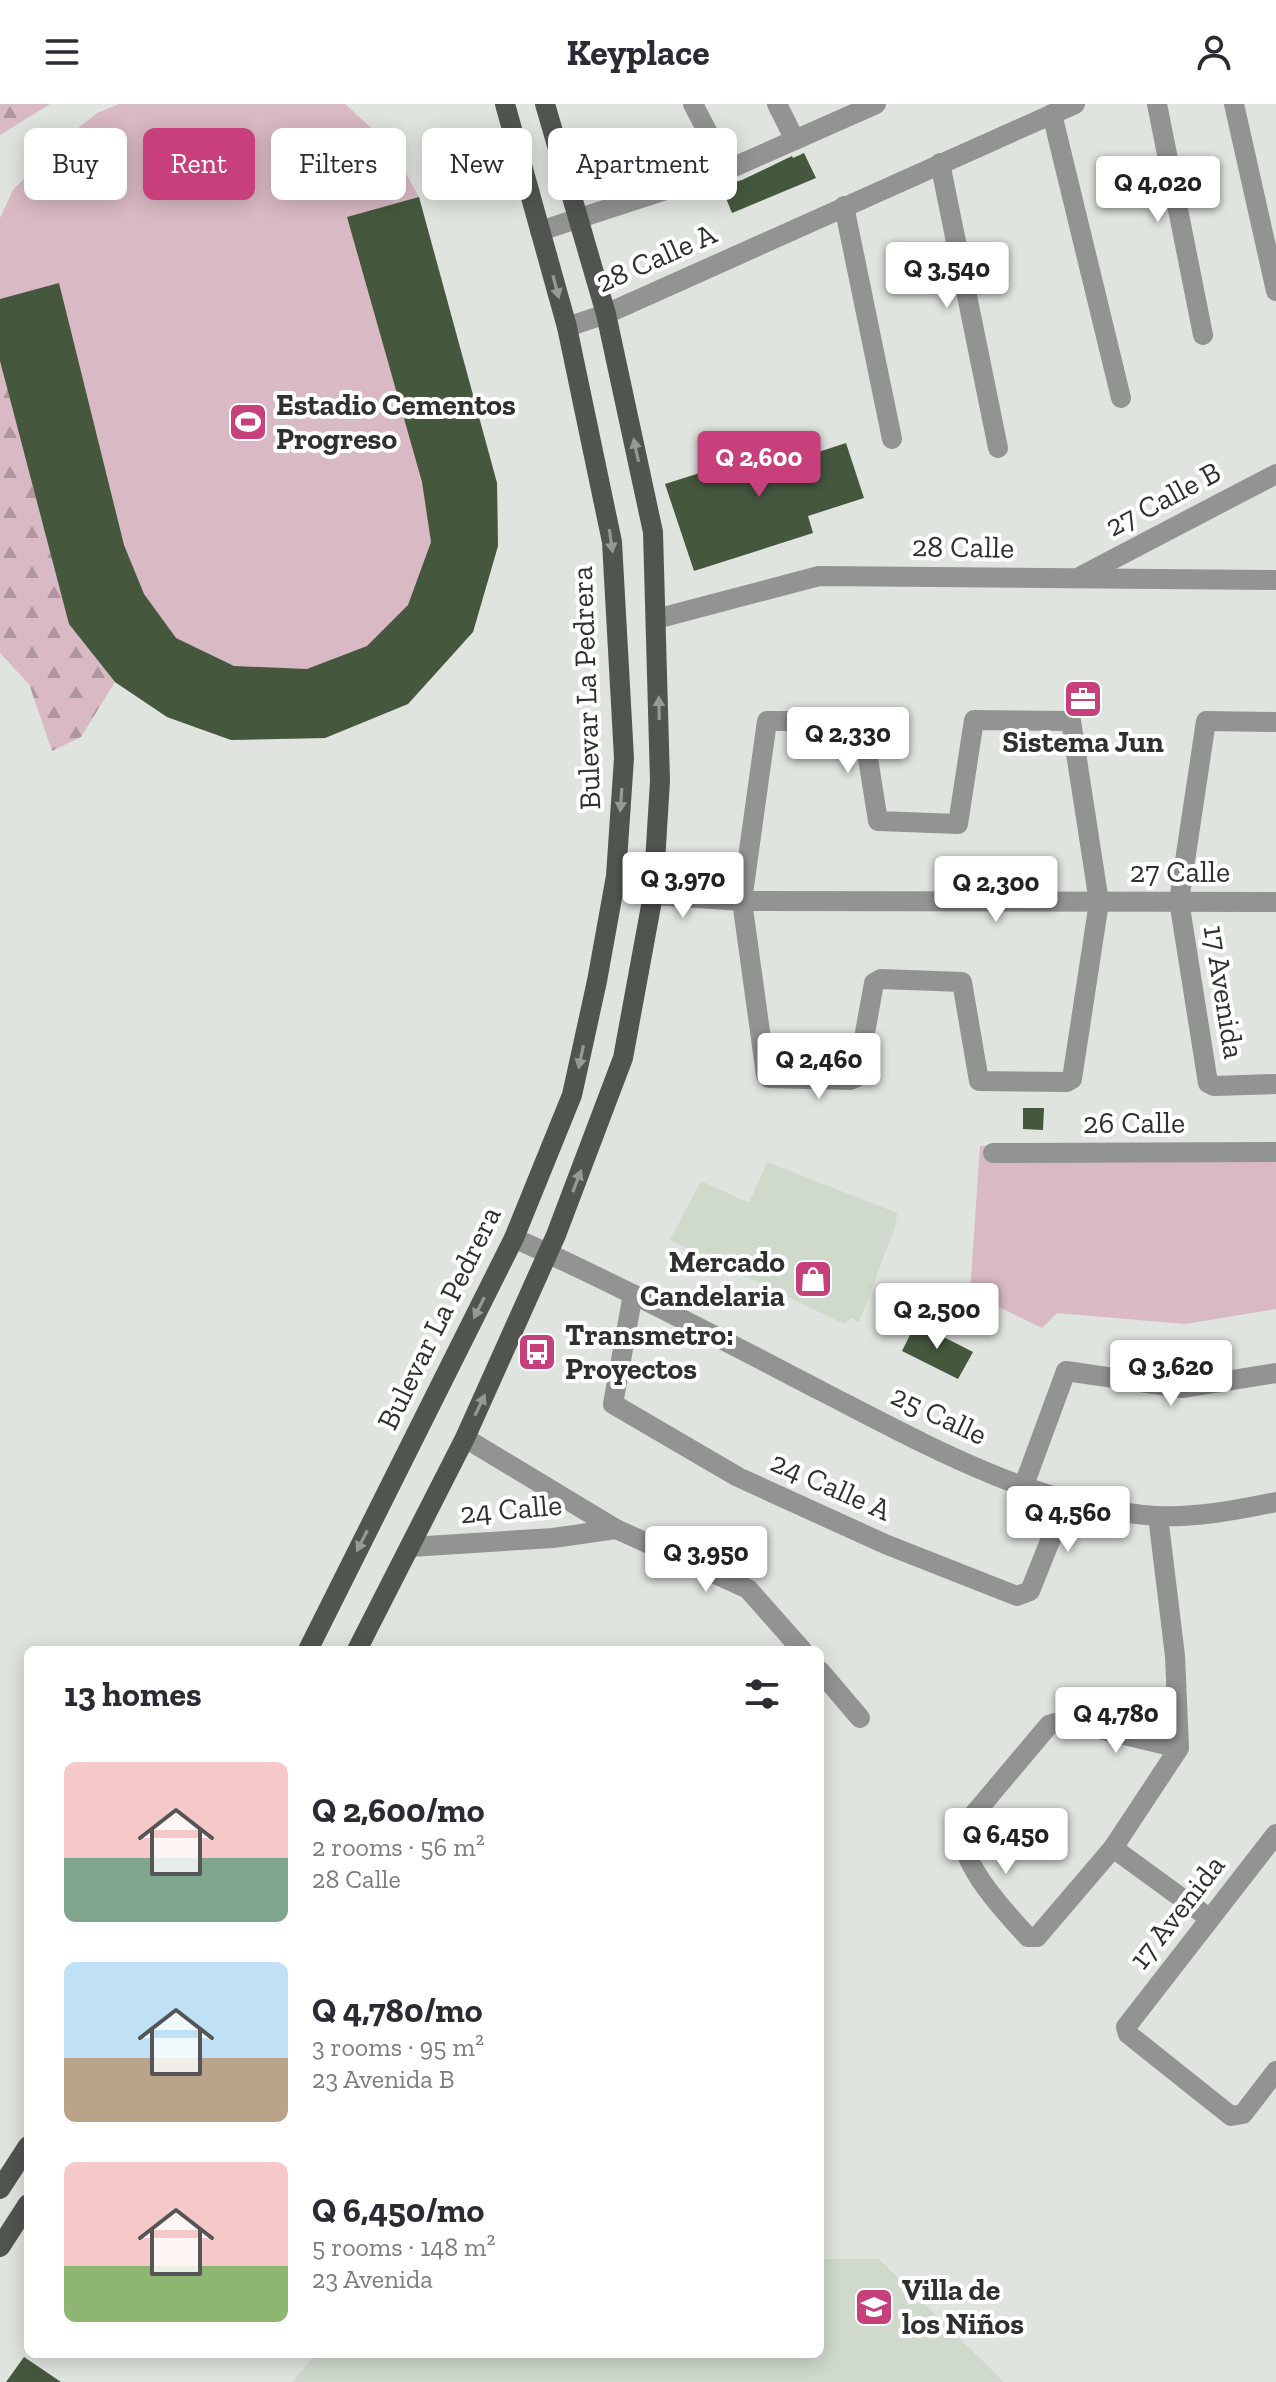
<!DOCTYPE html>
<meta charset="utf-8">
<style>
:root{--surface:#fff;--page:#f2f2f3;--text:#2b2b33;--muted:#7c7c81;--accent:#c73f7b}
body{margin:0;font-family:"Zilla Slab",serif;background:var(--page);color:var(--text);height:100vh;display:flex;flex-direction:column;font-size:30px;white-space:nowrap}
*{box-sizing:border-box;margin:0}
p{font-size:26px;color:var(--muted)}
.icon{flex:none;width:44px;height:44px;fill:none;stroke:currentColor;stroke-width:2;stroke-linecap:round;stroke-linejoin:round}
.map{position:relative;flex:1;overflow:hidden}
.sheet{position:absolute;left:24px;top:1542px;width:800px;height:712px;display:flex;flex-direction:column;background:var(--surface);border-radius:12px;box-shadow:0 4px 20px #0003}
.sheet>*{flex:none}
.top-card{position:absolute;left:24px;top:24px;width:800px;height:72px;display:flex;gap:16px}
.price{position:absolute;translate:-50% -68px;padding:0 18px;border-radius:8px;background:#fff;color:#222;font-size:26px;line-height:52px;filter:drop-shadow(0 2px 4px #0008)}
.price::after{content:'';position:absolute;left:50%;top:48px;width:24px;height:18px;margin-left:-12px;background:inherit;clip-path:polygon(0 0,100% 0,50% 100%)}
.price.on{background:var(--accent);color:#fff}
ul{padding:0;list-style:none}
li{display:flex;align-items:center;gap:24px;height:200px;padding:0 40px}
li span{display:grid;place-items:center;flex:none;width:224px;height:160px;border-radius:12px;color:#555}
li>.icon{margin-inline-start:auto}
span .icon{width:96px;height:96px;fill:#fffc;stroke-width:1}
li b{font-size:34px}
h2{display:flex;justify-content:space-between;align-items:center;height:96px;padding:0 40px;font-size:34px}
.pill{padding:0 28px;border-radius:12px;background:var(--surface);box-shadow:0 4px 20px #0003;font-size:28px;line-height:72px}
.pill.on{background:var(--accent);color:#fff}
header{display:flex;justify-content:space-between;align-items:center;height:104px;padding:0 40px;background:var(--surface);font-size:36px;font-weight:700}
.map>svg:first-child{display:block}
.built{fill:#cfd9cc}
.green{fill:#d9b9c3}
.forest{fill:url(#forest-firs)}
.building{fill:#45583e}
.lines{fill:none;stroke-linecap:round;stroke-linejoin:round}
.minor{stroke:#929492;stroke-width:20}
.major{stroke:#515550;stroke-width:20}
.oneway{fill:#979996}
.labels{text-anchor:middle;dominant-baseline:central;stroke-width:8;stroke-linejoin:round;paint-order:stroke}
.street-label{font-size:30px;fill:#2f312f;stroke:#fff}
.poi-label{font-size:30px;font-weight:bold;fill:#2f312f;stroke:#fff;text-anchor:start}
</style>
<header><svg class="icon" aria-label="menu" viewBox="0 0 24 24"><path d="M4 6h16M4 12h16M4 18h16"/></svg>Keyplace<svg class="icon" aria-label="person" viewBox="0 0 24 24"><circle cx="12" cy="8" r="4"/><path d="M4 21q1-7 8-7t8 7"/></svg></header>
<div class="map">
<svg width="1276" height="2278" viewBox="0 0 1276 2278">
<defs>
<pattern id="forest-firs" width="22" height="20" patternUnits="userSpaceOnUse" patternTransform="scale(2)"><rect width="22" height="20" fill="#d9b9c3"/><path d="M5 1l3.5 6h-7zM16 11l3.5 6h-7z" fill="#b0979f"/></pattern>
</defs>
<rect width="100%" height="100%" fill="#dfe4de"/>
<g class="built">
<path d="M767,1058L897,1109L896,1120L859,1218L851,1214L844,1220L670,1136L701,1077L749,1099Z"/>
<path d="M820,2155H879L1004,2278H292L316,2250H480L479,2252L483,2250H820Z"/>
</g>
<g class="green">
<path d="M119,0H345L390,41L419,93L497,379L498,442L473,528L408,600L325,634L231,636L167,613L115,578L69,519L0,257V114L13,86L52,45L97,9Z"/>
<path d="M1276,1040V1205L1185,1220L1057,1209L1042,1224L970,1189L980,1042Z"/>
</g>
<g class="forest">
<path d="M0,0H50L0,31Z"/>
<path d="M0,257L69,519L115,578L81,633L52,647L29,580L0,549Z"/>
</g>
<g class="building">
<path d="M804,49L816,74L732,109L721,82L742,76L792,52L793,54Z"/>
<path d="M419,93L497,379L498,442L473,528L408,600L325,634L231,636L167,613L115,578L69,520L0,257V195L59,179L124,441L144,490L176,534L234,562L307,565L367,542L408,501L431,438L422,378L347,113Z"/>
<path d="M760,338L764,349L795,339L800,354L846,339L864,394L808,412L813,429L694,467L665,380L706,367L703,357Z"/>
<path d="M1023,1004H1044L1043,1026L1023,1025Z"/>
<path d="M916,1219L973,1248L958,1275L902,1247Z"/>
<path d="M24,2253L61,2278H6Z"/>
</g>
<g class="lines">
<g class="minor">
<path d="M693,0L727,66"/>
<path d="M777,0L795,36"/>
<path d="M1157,0L1203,231"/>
<path d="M1234,0L1276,187"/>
<path d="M1052,10L1121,294"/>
<path d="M940,59L998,344"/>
<path d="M844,102L892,335"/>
<path d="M540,127L727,66L876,0"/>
<path d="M567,223L606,210L1075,0"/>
<path d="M1081,472L1276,370"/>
<path d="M656,515L819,472L1276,476"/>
<path d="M974,616L1071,617L1099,798L1072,975L1067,978L979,977L962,878L881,875L874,879L857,973L850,976L769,974L766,971L742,797L767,617H862L878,717L958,720Z"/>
<path d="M1276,618L1206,617L1179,797L1208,979L1214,982L1276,980"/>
<path d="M653,791L742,797L1276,798"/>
<path d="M993,1049L1276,1048"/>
<path d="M514,1134C619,1181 721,1235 823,1288C928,1342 1036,1403 1156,1412C1195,1414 1238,1406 1276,1398"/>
<path d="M633,1190L613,1300L738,1373L885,1440L1017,1492L1030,1487L1066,1397"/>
<path d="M465,1334L616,1425L748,1485L802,1546"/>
<path d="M1024,1381L1066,1267L1182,1284L1276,1269"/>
<path d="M1158,1412L1175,1552L1179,1644L1113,1744L1037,1833H1028C1006,1809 954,1755 964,1722L1049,1621L1055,1619L1095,1624L1179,1644"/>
<path d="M410,1443L553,1434L616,1425"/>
<path d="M820,1567L860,1614"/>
<path d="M1276,1730L1126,1923L1128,1930L1231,2012L1243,2010L1276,1967"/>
<path d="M1113,1744L1209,1814"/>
</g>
<g class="major">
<path d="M308,1546L514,1134L572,991L597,877L616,772L624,654L612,438L567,223L505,0"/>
<path d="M357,1546L465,1334L556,1131L623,954L653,791L660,677L653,428L606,210L545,0"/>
<path d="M0,2085L28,2042"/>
<path d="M0,2143L28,2100"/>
</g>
</g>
<defs><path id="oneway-solid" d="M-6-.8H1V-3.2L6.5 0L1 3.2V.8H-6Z" transform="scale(2)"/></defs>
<g class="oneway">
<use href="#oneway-solid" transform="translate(556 183) rotate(75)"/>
<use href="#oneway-solid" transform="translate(636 346) rotate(-102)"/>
<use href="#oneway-solid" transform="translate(611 437) rotate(82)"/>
<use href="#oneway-solid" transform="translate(659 604) rotate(-91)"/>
<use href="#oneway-solid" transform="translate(621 696) rotate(94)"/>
<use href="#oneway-solid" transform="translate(581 953) rotate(102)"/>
<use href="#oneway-solid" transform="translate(577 1077) rotate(-69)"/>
<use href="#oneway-solid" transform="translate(479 1204) rotate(117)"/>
<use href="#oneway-solid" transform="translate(480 1301) rotate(-65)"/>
<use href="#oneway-solid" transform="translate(362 1437) rotate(117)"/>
</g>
<defs>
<g id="stadium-square" transform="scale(2)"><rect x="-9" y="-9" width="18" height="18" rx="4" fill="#c73f7b" stroke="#fff"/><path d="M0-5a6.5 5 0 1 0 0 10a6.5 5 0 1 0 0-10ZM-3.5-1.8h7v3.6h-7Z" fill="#fff"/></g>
<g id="office-square" transform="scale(2)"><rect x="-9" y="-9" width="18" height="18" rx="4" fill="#c73f7b" stroke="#fff"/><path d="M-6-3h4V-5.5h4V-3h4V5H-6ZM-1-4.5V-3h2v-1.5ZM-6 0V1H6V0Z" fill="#fff"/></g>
<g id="shop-square" transform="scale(2)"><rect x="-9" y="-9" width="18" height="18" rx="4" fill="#c73f7b" stroke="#fff"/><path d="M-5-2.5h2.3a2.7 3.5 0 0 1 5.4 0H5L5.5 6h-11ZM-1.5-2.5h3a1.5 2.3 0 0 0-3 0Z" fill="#fff"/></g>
<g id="bus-square" transform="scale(2)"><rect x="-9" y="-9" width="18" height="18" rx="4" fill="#c73f7b" stroke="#fff"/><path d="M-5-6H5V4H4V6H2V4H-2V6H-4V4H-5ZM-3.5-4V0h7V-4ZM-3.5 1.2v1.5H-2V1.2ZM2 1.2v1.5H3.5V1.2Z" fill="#fff"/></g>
<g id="school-square" transform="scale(2)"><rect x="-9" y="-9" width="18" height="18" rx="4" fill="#c73f7b" stroke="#fff"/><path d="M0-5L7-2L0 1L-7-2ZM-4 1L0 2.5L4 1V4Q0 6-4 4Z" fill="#fff"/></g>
</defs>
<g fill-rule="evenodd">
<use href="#stadium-square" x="248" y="318"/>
<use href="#office-square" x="1083" y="595"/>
<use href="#shop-square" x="813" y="1175"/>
<use href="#bus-square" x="537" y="1248"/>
<use href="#school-square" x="874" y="2203"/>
</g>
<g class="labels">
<g class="street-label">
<text transform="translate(656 154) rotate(-24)">28 Calle A</text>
<text transform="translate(1163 395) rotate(-28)">27 Calle B</text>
<text transform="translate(963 443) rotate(1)">28 Calle</text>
<text transform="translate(586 584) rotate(-92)">Bulevar La Pedrera</text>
<text x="1180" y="768">27 Calle</text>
<text transform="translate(1224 888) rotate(81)">17 Avenida</text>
<text x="1134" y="1019">26 Calle</text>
<text transform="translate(439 1214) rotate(-64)">Bulevar La Pedrera</text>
<text transform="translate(939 1311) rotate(25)">25 Calle</text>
<text transform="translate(831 1382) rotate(24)">24 Calle A</text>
<text transform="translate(511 1405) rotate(-5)">24 Calle</text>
<text transform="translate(1177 1808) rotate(-52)">17 Avenida</text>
</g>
<g class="poi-label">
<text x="276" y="301">Estadio Cementos<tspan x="276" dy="34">Progreso</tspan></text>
<text x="1083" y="638" text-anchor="middle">Sistema Jun</text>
<text x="785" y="1158" text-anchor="end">Mercado<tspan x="785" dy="34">Candelaria</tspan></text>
<text x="565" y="1231">Transmetro:<tspan x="565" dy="34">Proyectos</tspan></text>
<text x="902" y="2186">Villa de<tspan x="902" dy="34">los Niños</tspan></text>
</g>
</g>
</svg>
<b class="price" style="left:1158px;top:120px">Q 4,020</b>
<b class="price" style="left:947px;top:206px">Q 3,540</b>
<b class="price on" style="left:759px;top:395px">Q 2,600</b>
<b class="price" style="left:848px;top:671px">Q 2,330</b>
<b class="price" style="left:683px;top:816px">Q 3,970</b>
<b class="price" style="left:996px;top:820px">Q 2,300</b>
<b class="price" style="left:819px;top:997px">Q 2,460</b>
<b class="price" style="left:937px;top:1247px">Q 2,500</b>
<b class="price" style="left:1171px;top:1304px">Q 3,620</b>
<b class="price" style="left:1068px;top:1450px">Q 4,560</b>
<b class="price" style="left:706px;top:1490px">Q 3,950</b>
<b class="price" style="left:1116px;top:1651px">Q 4,780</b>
<b class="price" style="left:1006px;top:1772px">Q 6,450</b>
<div class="top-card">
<a class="pill">Buy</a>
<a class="pill on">Rent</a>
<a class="pill">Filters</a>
<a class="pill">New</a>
<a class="pill">Apartment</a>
</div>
<section class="sheet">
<h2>13 homes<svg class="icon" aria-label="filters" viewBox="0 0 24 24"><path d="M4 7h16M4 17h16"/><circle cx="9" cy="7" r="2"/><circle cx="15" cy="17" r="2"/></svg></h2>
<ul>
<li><span style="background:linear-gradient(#f6c9c9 60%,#7fa58c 0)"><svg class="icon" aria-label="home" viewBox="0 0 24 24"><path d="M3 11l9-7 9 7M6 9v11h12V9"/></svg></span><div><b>Q 2,600/mo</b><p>2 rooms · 56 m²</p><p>28 Calle</p></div></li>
<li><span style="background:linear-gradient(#bfe0f5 60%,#b9a48a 0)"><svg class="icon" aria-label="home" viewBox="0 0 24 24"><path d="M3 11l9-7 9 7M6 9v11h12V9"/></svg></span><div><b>Q 4,780/mo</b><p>3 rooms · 95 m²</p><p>23 Avenida B</p></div></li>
<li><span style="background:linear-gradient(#f6c9c9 65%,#8fb573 0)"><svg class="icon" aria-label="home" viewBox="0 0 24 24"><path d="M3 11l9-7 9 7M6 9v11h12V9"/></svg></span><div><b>Q 6,450/mo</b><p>5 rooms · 148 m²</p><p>23 Avenida</p></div></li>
</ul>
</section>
</div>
